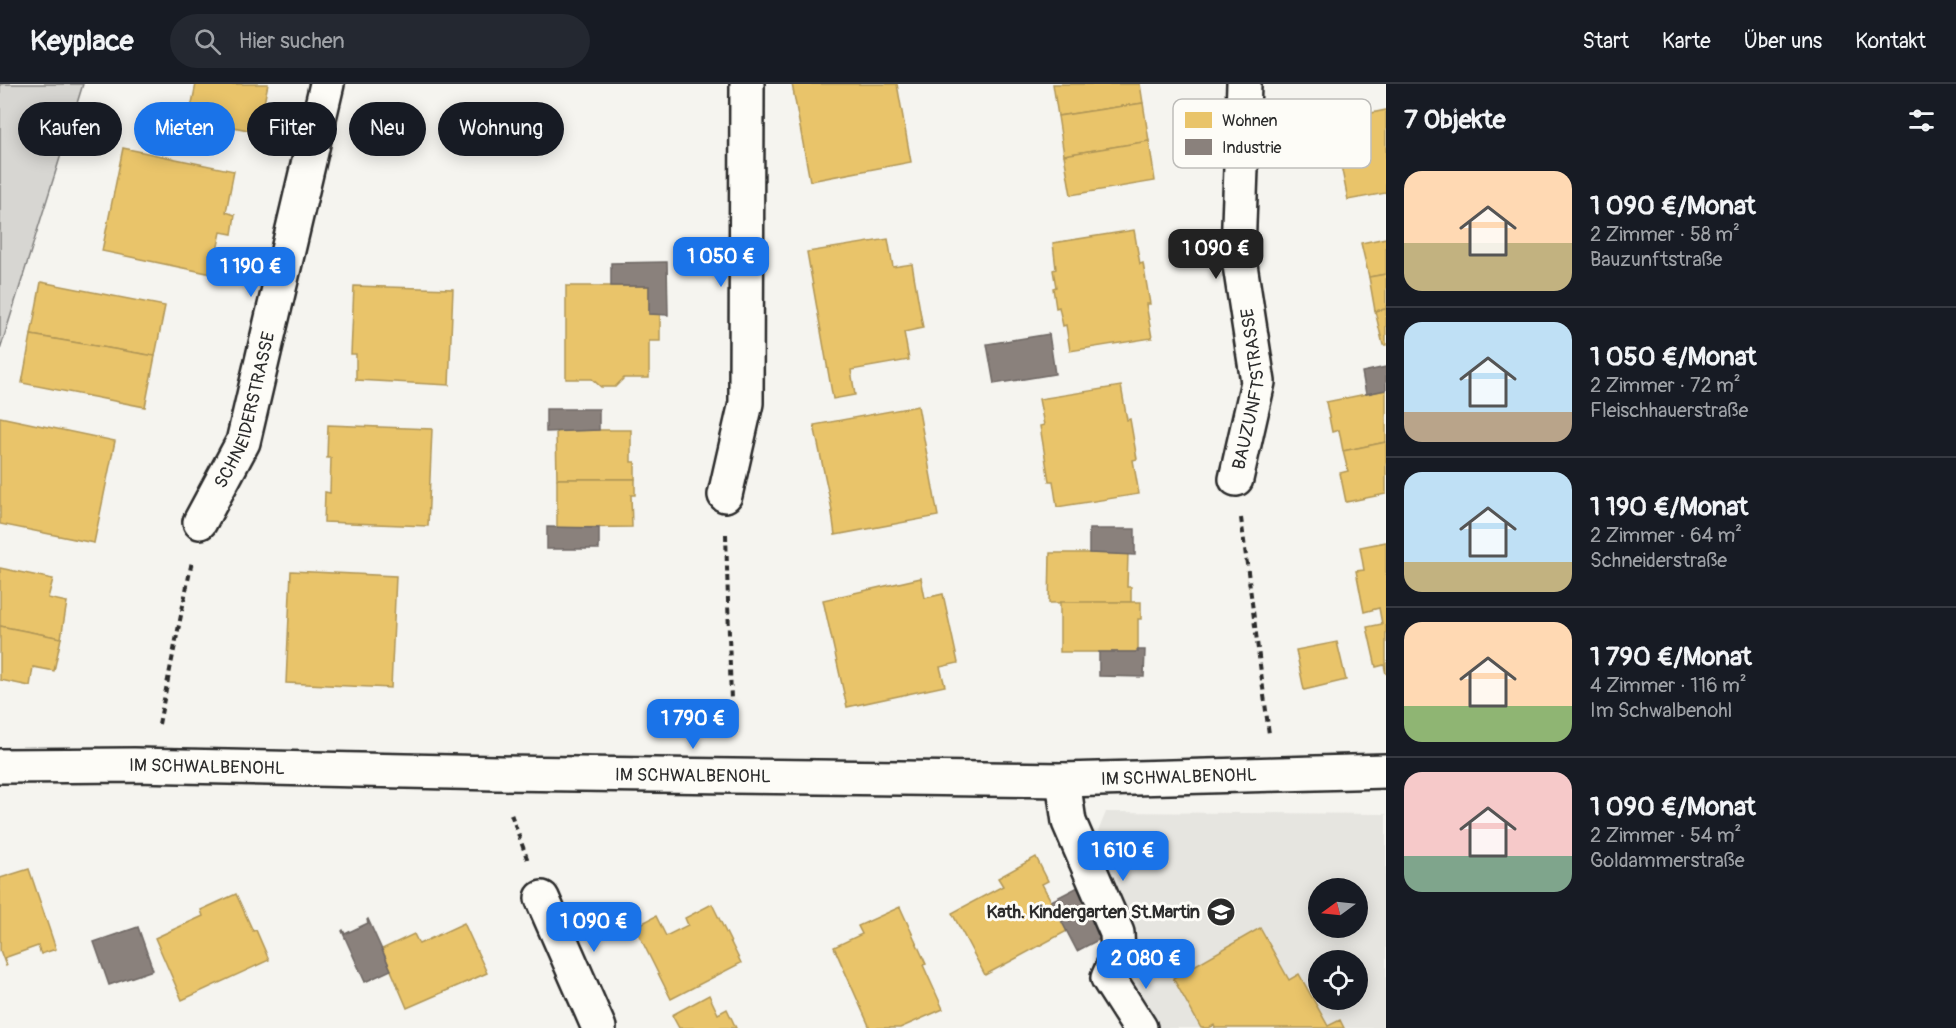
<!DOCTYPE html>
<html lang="de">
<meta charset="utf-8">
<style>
:root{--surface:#171b24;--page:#242831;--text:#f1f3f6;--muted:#9ea1a6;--line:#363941;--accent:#1a73e8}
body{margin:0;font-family:Pangolin,sans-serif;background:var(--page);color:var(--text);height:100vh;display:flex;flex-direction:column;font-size:22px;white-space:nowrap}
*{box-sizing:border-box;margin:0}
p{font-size:20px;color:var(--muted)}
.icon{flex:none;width:33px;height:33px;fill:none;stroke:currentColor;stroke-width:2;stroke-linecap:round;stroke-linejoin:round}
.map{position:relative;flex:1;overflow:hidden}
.sheet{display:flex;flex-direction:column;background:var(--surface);width:570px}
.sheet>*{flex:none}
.top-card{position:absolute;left:18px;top:18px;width:570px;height:54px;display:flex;gap:12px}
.needle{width:39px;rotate:255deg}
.fabs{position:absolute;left:1308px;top:794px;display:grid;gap:12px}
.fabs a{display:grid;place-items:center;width:60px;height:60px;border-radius:50%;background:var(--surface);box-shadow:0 3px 15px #0003;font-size:30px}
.price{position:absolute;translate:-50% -51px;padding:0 14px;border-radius:12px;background:var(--accent);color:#fff;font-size:20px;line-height:39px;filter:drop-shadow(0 2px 3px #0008)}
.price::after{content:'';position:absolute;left:50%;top:36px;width:18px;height:14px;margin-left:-9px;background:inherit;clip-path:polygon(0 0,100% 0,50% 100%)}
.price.on{background:#222;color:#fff}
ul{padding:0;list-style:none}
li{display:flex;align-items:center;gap:18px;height:150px;padding:0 18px}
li+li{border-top:2px solid var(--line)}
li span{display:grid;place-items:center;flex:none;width:168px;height:120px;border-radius:18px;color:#555}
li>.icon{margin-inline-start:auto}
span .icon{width:72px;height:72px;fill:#fffc;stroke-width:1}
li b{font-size:26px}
h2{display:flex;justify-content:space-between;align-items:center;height:72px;padding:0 18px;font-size:26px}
.pill{padding:0 21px;border-radius:27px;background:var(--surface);box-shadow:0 3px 15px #0003;font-size:21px;line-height:54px}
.pill.on{background:var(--accent);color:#fff}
header{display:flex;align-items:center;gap:36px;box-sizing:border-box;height:84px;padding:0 30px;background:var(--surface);border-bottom:2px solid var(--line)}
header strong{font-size:28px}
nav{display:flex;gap:33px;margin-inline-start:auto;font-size:21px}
.search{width:420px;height:54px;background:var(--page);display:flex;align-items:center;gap:15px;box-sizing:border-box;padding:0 21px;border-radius:33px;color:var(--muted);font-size:22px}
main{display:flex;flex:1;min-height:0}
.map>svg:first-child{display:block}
.built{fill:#e6e5e0;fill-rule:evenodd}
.green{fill:#d7d6d2;stroke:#81807e;stroke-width:1.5}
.homes{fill:#e9c46a;stroke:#b09657;stroke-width:1.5}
.industry{fill:#8a817c;stroke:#6e6764;stroke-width:1.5}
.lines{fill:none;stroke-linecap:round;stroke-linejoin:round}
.street-casing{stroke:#2b2b2b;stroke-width:38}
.secondary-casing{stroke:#2b2b2b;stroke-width:38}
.path{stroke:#2b2b2b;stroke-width:4;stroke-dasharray:6 4.5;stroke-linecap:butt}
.street{stroke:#fdfcf7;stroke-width:33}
.secondary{stroke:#fdfcf7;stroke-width:33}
.labels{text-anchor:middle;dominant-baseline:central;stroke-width:6;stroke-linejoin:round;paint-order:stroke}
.street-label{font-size:18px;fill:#2b2b2b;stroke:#fdfcf7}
.poi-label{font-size:18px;font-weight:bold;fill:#2b2b2b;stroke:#fdfcf7;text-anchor:end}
.key{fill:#fdfcf7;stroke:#bebdba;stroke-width:1.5}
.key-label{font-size:16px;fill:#2b2b2b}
</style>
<header>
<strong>Keyplace</strong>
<div class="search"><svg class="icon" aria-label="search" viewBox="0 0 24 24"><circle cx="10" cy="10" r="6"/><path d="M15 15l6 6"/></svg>Hier suchen</div>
<nav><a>Start</a><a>Karte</a><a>Über uns</a><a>Kontakt</a></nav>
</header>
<main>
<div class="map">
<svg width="1386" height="944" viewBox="0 0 1386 944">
<rect width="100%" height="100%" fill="#f5f4ef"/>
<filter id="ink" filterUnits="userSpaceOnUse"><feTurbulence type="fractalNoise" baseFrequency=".0167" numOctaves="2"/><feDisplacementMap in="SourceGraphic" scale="12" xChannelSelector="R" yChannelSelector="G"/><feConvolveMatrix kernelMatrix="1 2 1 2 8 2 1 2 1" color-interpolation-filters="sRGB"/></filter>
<g filter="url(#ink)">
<path class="built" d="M1106,728L1386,730V944H1159L1131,901L1132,860L1121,814L1093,760ZM1318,804H1358V843H1318ZM1318,876H1358V915H1318Z"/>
<path class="green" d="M0,0H83L0,266Z"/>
<g class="homes">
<path d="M196,0H268L258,48L189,34Z"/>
<path d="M792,0H897L911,78L810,97Z"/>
<path d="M1053,0H1140L1143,19L1058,32Z"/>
<path d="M1143,19L1149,57L1064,71L1058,32Z"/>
<path d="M1386,26V109L1348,116L1332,37Z"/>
<path d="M1149,57L1155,97L1071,111L1064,71Z"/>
<path d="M123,64L234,87L226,128L235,131L232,150L221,148L212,190L102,167Z"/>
<path d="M1134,146L1140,180L1143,179L1150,220H1146L1152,254L1070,267L1066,241L1063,242L1059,223L1056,224L1053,204L1056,203L1053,186L1056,185L1053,159Z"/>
<path d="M1386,154V190L1369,193L1361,159Z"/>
<path d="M888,155L893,183L912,180L923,244L904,248L909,276L851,286L855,311L833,315L807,168Z"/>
<path d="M1386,190V225L1375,227L1369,193Z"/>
<path d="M41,198L165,222L155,272L31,251Z"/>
<path d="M354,202L453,205L449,301L356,296V270H351Z"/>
<path d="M566,202H649V230H660V257H649V294H624L615,303H601L592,295H566Z"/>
<path d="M1386,225V261H1383L1375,227Z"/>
<path d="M31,251L155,272L145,323L22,299Z"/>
<path d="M1121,302L1127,336L1130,335L1137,375L1133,376L1139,410L1057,423L1053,397H1049L1040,342L1044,341L1039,315Z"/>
<path d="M1386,306V358L1343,367L1339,346L1332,348L1326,318Z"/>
<path d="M918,322L938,432L835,451L831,421L814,341Z"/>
<path d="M0,333L115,357L94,459L0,440Z"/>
<path d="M328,341L432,345L428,442L324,438L325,408L330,409L331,374H327Z"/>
<path d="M556,346H631V378H635V395H557Z"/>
<path d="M1386,358V410L1346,418L1340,389L1348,387L1343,367Z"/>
<path d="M557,395H635V411H631L632,443L557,444Z"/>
<path d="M1386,458V590L1384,581L1376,583L1367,543L1382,540L1379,524L1364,528L1356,487L1364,486L1360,463Z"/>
<path d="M1050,469H1128L1127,503H1131V518L1049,519Z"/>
<path d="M0,484L53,495L48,514L67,518L61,554L0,542Z"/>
<path d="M291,487L396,492L391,604L286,599Z"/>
<path d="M921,494L925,514L943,510L958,579L940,583L945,602L847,623L823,516Z"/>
<path d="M1060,518H1141V535H1138V568H1060Z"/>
<path d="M0,542L61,554L54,587L33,583L30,602L0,596Z"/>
<path d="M1337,558L1346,596L1304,606L1296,566Z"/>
<path d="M1036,773L1048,797L1042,800L1067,847L985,891L952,829L1003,802L998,794Z"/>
<path d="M29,785L56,865L41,870L38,862L4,874L7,881L6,882L0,866V794Z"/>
<path d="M236,810L253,847L256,846L269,876L182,916L155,854L203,832L201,826Z"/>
<path d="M712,820L741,879L671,915L635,843L656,832L666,852L688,841L685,834Z"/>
<path d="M900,823L926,880L923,881L943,925L900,944H870L834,863L862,850L858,842Z"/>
<path d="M464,839L487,889L407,924L382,865L414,850L419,860Z"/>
<path d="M1260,844L1289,896L1299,890L1328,942L1340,936L1344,944H1215L1214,941L1209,944H1201L1173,894Z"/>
<path d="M709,911L718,930L727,925L736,944H679L672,931Z"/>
</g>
<g class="industry">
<path d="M165,28L227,41L223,62L160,50Z"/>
<path d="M667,178L668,231L649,230V202H611V179Z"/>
<path d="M1049,250L1055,290L994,300L987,260Z"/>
<path d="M1386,283V306L1366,310L1362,288Z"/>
<path d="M546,325H599V346L546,348Z"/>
<path d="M547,443L599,444V465H547Z"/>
<path d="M1089,445H1135V471L1089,469Z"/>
<path d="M1137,566H1145L1144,593L1099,592V568H1138Z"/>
<path d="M1080,802L1104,853L1077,867L1051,817Z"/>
<path d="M368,835L391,886L365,898L342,847L343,846L345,850L368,839L367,836Z"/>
<path d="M138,843L153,886L109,901L94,858Z"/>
</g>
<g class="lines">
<g class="street-casing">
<g id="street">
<path id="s1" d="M1236,395L1258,298L1238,168L1244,0"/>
<path d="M725,411L746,319L747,0"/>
<path id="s2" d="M200,438L243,358L327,0"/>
<path d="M1063,696L1069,738L1117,849L1118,871L1108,894L1140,944"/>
<path d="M542,814L599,944"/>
</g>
</g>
<g class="secondary-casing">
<g id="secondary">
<path id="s3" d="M0,682L134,681L496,689L1063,696L1386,687"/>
</g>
</g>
<g class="path">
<path d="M1241,434L1269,650"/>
<path d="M726,450L732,650"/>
<path d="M159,640L192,477"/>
<path d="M511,730L528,777"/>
</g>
<use href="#street" class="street"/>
<use href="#secondary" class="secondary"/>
</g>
</g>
<defs>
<g id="school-disc" transform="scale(1.5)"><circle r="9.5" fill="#2b2b2b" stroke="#fdfcf7"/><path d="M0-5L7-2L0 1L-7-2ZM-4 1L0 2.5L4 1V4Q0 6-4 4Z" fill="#fff"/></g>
</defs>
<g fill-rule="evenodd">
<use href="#school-disc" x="1221" y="828"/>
</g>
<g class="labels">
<g class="street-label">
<text stroke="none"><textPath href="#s1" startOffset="92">BAUZUNFTSTRASSE</textPath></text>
<text stroke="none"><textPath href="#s2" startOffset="122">SCHNEIDERSTRASSE</textPath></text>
<text stroke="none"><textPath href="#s3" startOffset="207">IM SCHWALBENOHL</textPath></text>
<text stroke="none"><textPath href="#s3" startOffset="693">IM SCHWALBENOHL</textPath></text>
<text stroke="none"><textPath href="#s3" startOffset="1179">IM SCHWALBENOHL</textPath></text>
</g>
<g class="poi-label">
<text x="1200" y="828">Kath. Kindergarten St.Martin</text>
</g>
</g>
<rect x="1173" y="15" width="198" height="69" rx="9" class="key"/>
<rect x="1185" y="28" width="27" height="16" fill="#e9c46a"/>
<rect x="1185" y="55" width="27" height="16" fill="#8a817c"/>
<g class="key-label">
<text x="1222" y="42">Wohnen</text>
<text x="1222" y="69">Industrie</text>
</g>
</svg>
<div class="fabs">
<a><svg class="needle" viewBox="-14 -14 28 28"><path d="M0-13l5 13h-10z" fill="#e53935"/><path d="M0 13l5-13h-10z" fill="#9ea1a6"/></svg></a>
<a><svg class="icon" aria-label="locate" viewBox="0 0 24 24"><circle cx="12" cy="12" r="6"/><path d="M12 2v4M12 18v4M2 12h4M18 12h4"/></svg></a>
</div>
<b class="price on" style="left:1216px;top:196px">1 090 €</b>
<b class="price" style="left:721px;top:204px">1 050 €</b>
<b class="price" style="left:251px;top:214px">1 190 €</b>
<b class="price" style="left:693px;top:666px">1 790 €</b>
<b class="price" style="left:1123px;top:798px">1 610 €</b>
<b class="price" style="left:594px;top:869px">1 090 €</b>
<b class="price" style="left:1146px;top:906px">2 080 €</b>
<div class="top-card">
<a class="pill">Kaufen</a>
<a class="pill on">Mieten</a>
<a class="pill">Filter</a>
<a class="pill">Neu</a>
<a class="pill">Wohnung</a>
</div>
</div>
<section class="sheet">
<h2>7 Objekte<svg class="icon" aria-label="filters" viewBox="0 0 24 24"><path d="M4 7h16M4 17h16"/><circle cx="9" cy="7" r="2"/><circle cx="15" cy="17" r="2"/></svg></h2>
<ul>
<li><span style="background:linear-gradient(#ffd9b3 60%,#c2b280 0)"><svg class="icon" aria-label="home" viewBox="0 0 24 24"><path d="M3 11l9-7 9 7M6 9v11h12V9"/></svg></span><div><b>1 090 €/Monat</b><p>2 Zimmer · 58 m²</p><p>Bauzunftstraße</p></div></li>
<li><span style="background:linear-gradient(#bfe0f5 75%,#b9a48a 0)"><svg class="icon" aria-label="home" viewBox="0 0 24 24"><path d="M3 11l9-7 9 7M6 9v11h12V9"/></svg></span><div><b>1 050 €/Monat</b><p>2 Zimmer · 72 m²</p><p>Fleischhauerstraße</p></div></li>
<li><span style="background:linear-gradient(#bfe0f5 75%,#c2b280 0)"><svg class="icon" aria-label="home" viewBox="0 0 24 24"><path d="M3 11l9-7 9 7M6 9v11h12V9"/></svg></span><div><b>1 190 €/Monat</b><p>2 Zimmer · 64 m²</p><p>Schneiderstraße</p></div></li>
<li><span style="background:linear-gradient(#ffd9b3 70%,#8fb573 0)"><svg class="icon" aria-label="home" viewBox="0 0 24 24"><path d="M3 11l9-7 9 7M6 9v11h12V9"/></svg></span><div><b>1 790 €/Monat</b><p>4 Zimmer · 116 m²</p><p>Im Schwalbenohl</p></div></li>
<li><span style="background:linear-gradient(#f6c9c9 70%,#7fa58c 0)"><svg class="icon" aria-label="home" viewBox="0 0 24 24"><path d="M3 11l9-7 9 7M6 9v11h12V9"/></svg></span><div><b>1 090 €/Monat</b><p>2 Zimmer · 54 m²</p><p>Goldammerstraße</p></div></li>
</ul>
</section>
</main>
